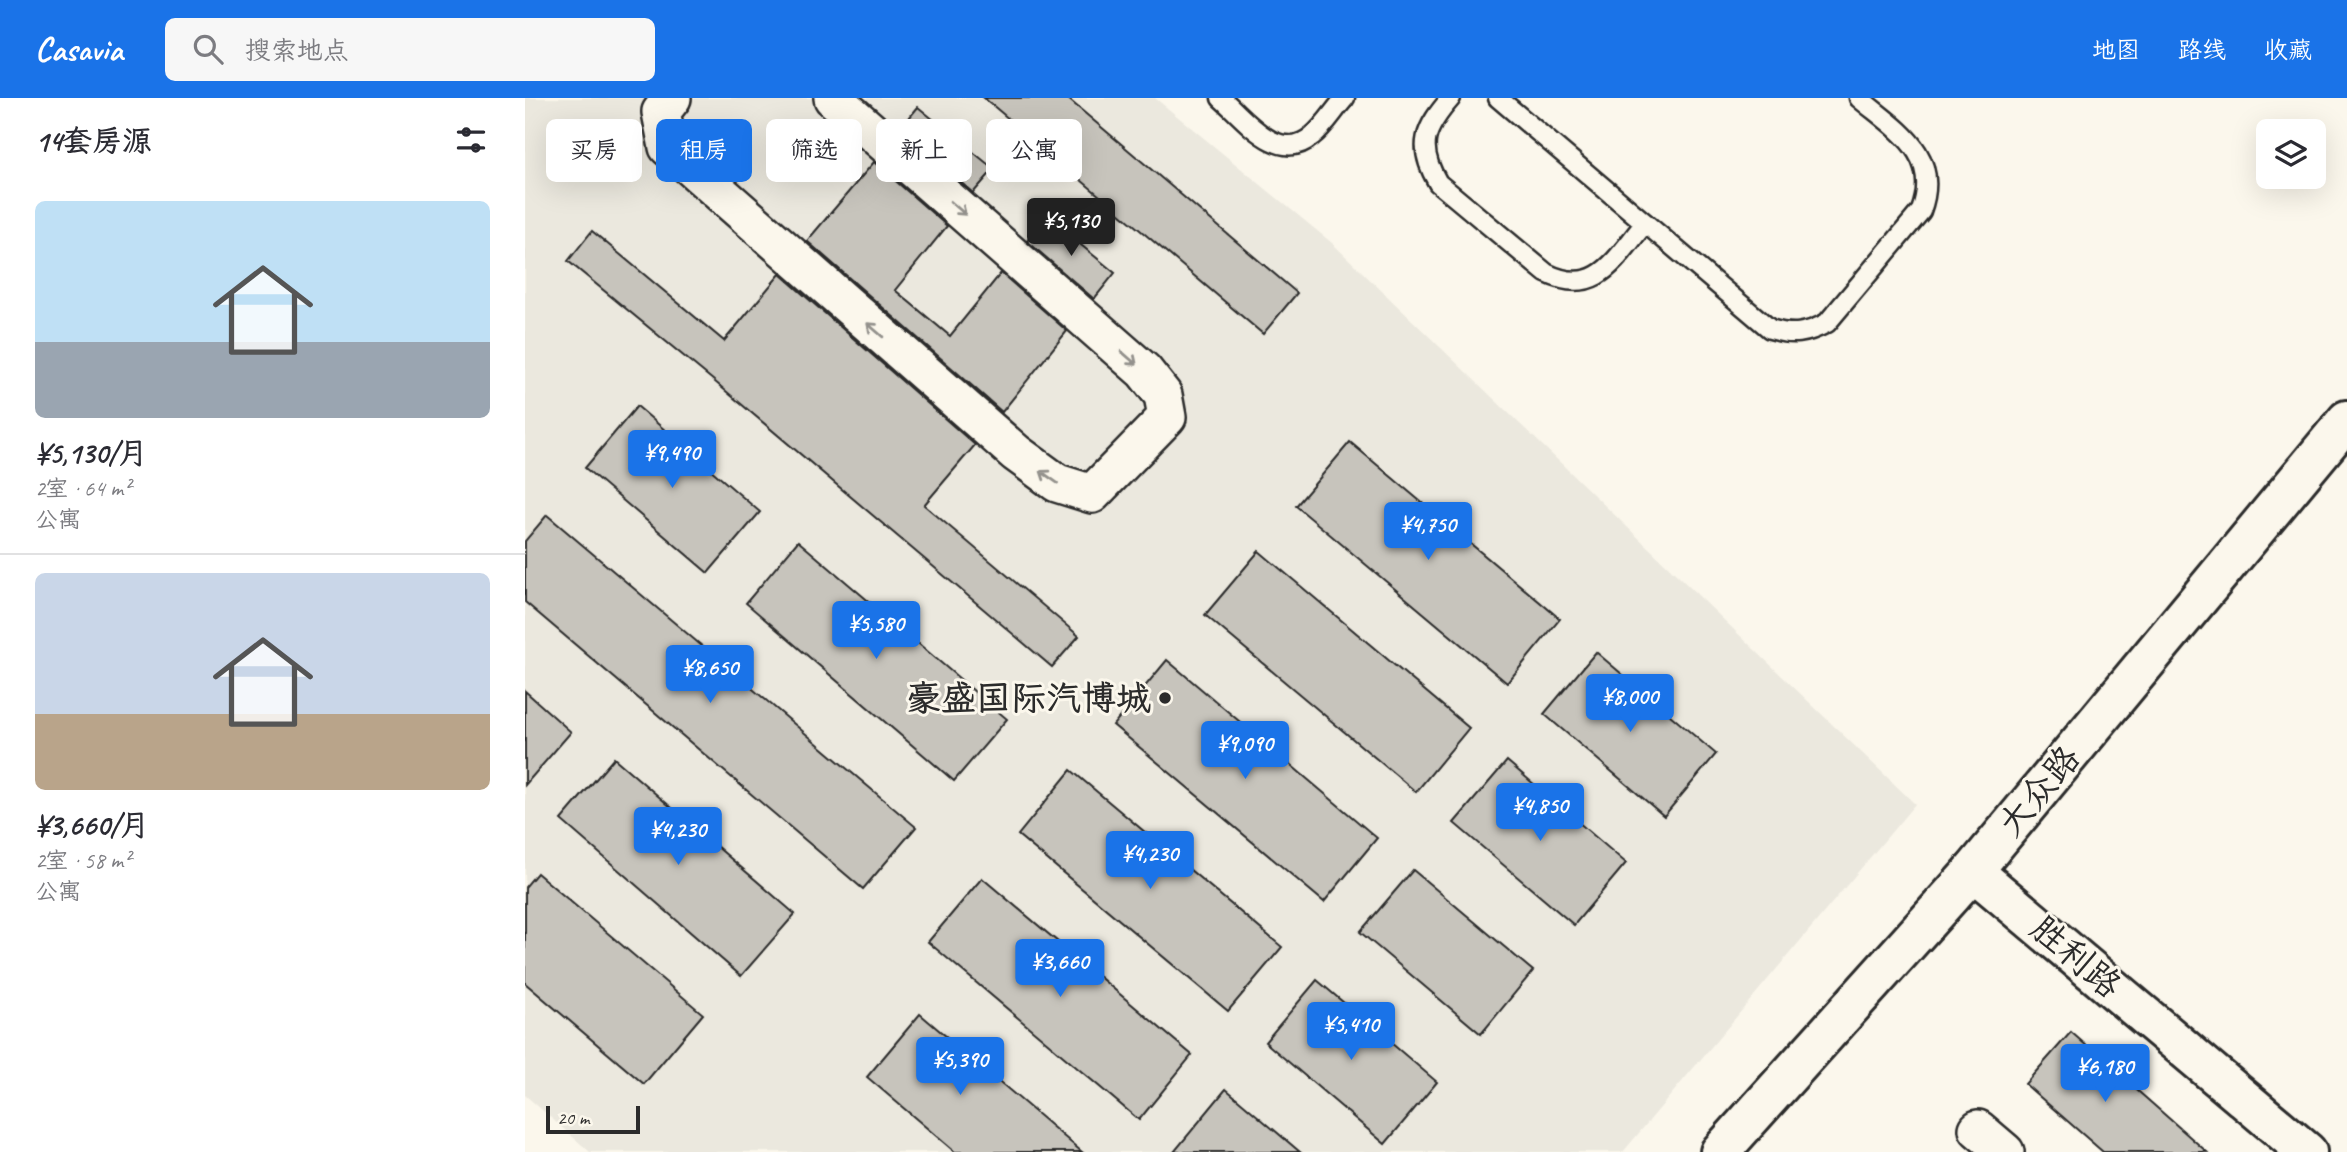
<!DOCTYPE html>
<html lang="zh">
<meta charset="utf-8">
<style>
:root{--surface:#fff;--page:#f7f7f7;--text:#2b2b33;--muted:#7c7c81;--line:#e1e1e2;--accent:#1a73e8}
body{margin:0;font-family:Caveat,"LXGW WenKai TC",sans-serif;background:var(--page);color:var(--text);height:100vh;display:flex;flex-direction:column;font-size:26px;white-space:nowrap}
*{box-sizing:border-box;margin:0}
p{font-size:23px;color:var(--muted)}
.icon{flex:none;width:38px;height:38px;fill:none;stroke:currentColor;stroke-width:2;stroke-linecap:round;stroke-linejoin:round}
.map{position:relative;flex:1;overflow:hidden}
.sheet{display:flex;flex-direction:column;background:var(--surface);width:525px}
.sheet>*{flex:none}
.hud{position:absolute;left:21px;top:21px;width:665px;height:63px;display:flex;gap:14px}
.buttons{position:absolute;left:1731px;top:21px;display:grid;gap:14px}
.buttons a{display:grid;place-items:center;width:70px;height:70px;border-radius:10px;background:var(--surface);box-shadow:0 7px 28px #0002;font-size:35px}
.scale{position:absolute;left:21px;bottom:18px;width:94px;box-sizing:border-box;padding-left:7px;border:4px solid #2b2b2b;border-top:0;font-size:19px;line-height:24px;white-space:nowrap;color:#2b2b2b;-webkit-text-stroke:5px #fbf7ec;paint-order:stroke}
.price{position:absolute;translate:-50% -60px;padding:0 16px;border-radius:7px;background:var(--accent);color:#fff;font-size:23px;line-height:46px;filter:drop-shadow(0 2px 4px #0008)}
.price::after{content:'';position:absolute;left:50%;top:42px;width:21px;height:16px;margin-left:-10px;background:inherit;clip-path:polygon(0 0,100% 0,50% 100%)}
.price.current{background:#222;color:#fff}
ul{padding:0;list-style:none}
li{display:grid;align-content:center;gap:14px;height:371px;padding:0 35px}
li+li{border-top:2px solid var(--line)}
li span{display:grid;place-items:center;height:217px;border-radius:10px;color:#555}
li>.icon{margin-inline-start:auto}
span .icon{width:126px;height:126px;fill:#fffc;stroke-width:1}
li b{font-size:30px}
h2{display:flex;justify-content:space-between;align-items:center;height:84px;padding:0 35px;font-size:30px}
.tag{padding:0 24px;border-radius:10px;background:var(--surface);box-shadow:0 7px 28px #0002;font-size:24px;line-height:63px}
.tag.current{background:var(--accent);color:#fff}
header{display:flex;align-items:center;gap:42px;box-sizing:border-box;height:98px;padding:0 35px;background:var(--accent);color:#fff}
header strong{font-size:33px}
nav{display:flex;gap:38px;margin-inline-start:auto;font-size:24px}
.search{width:490px;height:63px;background:var(--page);display:flex;align-items:center;gap:18px;box-sizing:border-box;padding:0 24px;border-radius:10px;color:var(--muted);font-size:26px}
main{display:flex;flex:1;min-height:0}
.map>svg:first-child{display:block}
.built{fill:#ebe8de}
.building{fill:#c7c4bc;stroke:#2b2b2b;stroke-width:2}
.lines{fill:none;stroke-linecap:round;stroke-linejoin:round}
.lane-casing{stroke:#2b2b2b;stroke-width:23}
.street-casing{stroke:#2b2b2b;stroke-width:42}
.secondary-casing{stroke:#2b2b2b;stroke-width:44}
.lane{stroke:#fbf7ec;stroke-width:18}
.street{stroke:#fbf7ec;stroke-width:37}
.secondary{stroke:#fbf7ec;stroke-width:38}
.oneway{stroke:#93918c}
.poi-dot{fill:#2b2b2b;stroke:#fbf7ec;stroke-width:2.5}
.labels{text-anchor:middle;dominant-baseline:central;stroke-width:6;stroke-linejoin:round;paint-order:stroke}
.poi-label{font-size:35px;font-weight:bold;fill:#2b2b2b;stroke:#fbf7ec;text-anchor:end}
.street-label{font-size:35px;fill:#2b2b2b;stroke:#fbf7ec}
</style>
<header>
<strong>Casavia</strong>
<div class="search"><svg class="icon" aria-label="search" viewBox="0 0 24 24"><circle cx="10" cy="10" r="6"/><path d="M15 15l6 6"/></svg>搜索地点</div>
<nav><a>地图</a><a>路线</a><a>收藏</a></nav>
</header>
<main>
<section class="sheet">
<h2>14套房源<svg class="icon" aria-label="filters" viewBox="0 0 24 24"><path d="M4 7h16M4 17h16"/><circle cx="9" cy="7" r="2"/><circle cx="15" cy="17" r="2"/></svg></h2>
<ul>
<li><span style="background:linear-gradient(#bfe0f5 65%,#9aa5b1 0)"><svg class="icon" aria-label="home" viewBox="0 0 24 24"><path d="M3 11l9-7 9 7M6 9v11h12V9"/></svg></span><div><b>¥5,130/月</b><p>2室 · 64 m²</p><p>公寓</p></div></li>
<li><span style="background:linear-gradient(#c9d6e8 65%,#b9a48a 0)"><svg class="icon" aria-label="home" viewBox="0 0 24 24"><path d="M3 11l9-7 9 7M6 9v11h12V9"/></svg></span><div><b>¥3,660/月</b><p>2室 · 58 m²</p><p>公寓</p></div></li>
</ul>
</section>
<div class="map">
<svg width="1822" height="1054" viewBox="0 0 1822 1054">
<rect width="100%" height="100%" fill="#fbf7ec"/>
<filter id="ink" filterUnits="userSpaceOnUse"><feTurbulence type="fractalNoise" baseFrequency=".0143" numOctaves="2"/><feDisplacementMap in="SourceGraphic" scale="14" xChannelSelector="R" yChannelSelector="G"/><feConvolveMatrix kernelMatrix="1 2 1 2 8 2 1 2 1" color-interpolation-filters="sRGB"/></filter>
<g filter="url(#ink)">
<path class="built" d="M0,0H630L807,145L1390,706L1098,1054H65L0,997Z"/>
<g class="building">
<path d="M459,0H542L772,195L738,236Z"/>
<path d="M393,9L469,71L448,95L375,31Z"/>
<path d="M349,64L422,128L370,192L425,238L476,175L542,233L477,314L282,143Z"/>
<path d="M522,119L590,175L569,201L502,143Z"/>
<path d="M67,133L199,243L255,176L450,347L399,407L554,538L527,569L189,283L43,163Z"/>
<path d="M112,308L235,414L183,475L60,370Z"/>
<path d="M825,344L1035,521L982,585L771,408Z"/>
<path d="M22,417L391,729L338,791L0,504V443Z"/>
<path d="M273,443L482,621L429,683L221,505Z"/>
<path d="M734,453L944,630L891,694L680,517Z"/>
<path d="M1071,554L1191,656L1139,718L1019,616Z"/>
<path d="M642,562L852,740L799,804L588,627Z"/>
<path d="M0,593L46,634L0,687Z"/>
<path d="M89,660L270,816L216,878L36,722Z"/>
<path d="M982,663L1101,765L1049,827L929,725Z"/>
<path d="M546,672L757,849L703,913L493,737Z"/>
<path d="M888,772L1008,873L956,936L835,834Z"/>
<path d="M12,775L178,916L119,986L0,885V789Z"/>
<path d="M457,780L667,957L614,1022L403,844Z"/>
<path d="M792,882L912,984L860,1046L740,944Z"/>
<path d="M395,916L557,1054H430L342,979Z"/>
<path d="M1546,934L1682,1054H1578L1500,986Z"/>
<path d="M701,991L775,1054H649Z"/>
</g>
<g class="lines">
<g class="lane-casing">
<g id="lane">
<path d="M696,0C720,21 754,67 787,38C800,28 809,12 820,0"/>
<path d="M926,0C900,30 891,48 913,85L1021,175C1072,200 1090,161 1120,125"/>
<path d="M973,0L1245,231C1268,238 1281,236 1302,225L1396,113C1417,56 1372,32 1334,0"/>
</g>
</g>
<g class="street-casing">
<g id="street">
<path d="M147,0L136,14L143,49L491,355L532,385L567,396L642,319L638,297L619,273L308,0"/>
<path d="M1453,1031L1480,1054"/>
</g>
</g>
<g class="secondary-casing">
<g id="secondary">
<path d="M1448,773L1782,1054"/>
<path d="M1195,1054L1448,773L1822,322"/>
</g>
</g>
<use href="#lane" class="lane"/>
<use href="#street" class="street"/>
<use href="#secondary" class="secondary"/>
</g>
<defs><path id="oneway-shaft" d="M-6 0H5M1.5-3L5.5 0L1.5 3" fill="none" stroke-width="1.6" stroke-linecap="round" stroke-linejoin="round" transform="scale(1.75)"/></defs>
<g class="oneway">
<use href="#oneway-shaft" transform="translate(433 110) rotate(41)"/>
<use href="#oneway-shaft" transform="translate(350 232) rotate(-139)"/>
<use href="#oneway-shaft" transform="translate(604 260) rotate(41)"/>
<use href="#oneway-shaft" transform="translate(524 379) rotate(-145)"/>
</g>
</g>
<circle class="poi-dot" cx="640" cy="600" r="7"/>
<g class="labels">
<g class="poi-label">
<text x="626" y="600">豪盛国际汽博城</text>
</g>
<g class="street-label">
<text transform="translate(1514 693) rotate(-50)">大众路</text>
<text transform="translate(1551 859) rotate(40)">胜利路</text>
</g>
</g>
</svg>
<div class="buttons">
<a><svg class="icon" aria-label="layers" viewBox="0 0 24 24"><path d="M12 4l9 5-9 5-9-5zM3 14l9 5 9-5"/></svg></a>
</div>
<div class="scale">20 m</div>
<b class="price current" style="left:546px;top:160px">¥5,130</b>
<b class="price" style="left:147px;top:392px">¥9,490</b>
<b class="price" style="left:903px;top:464px">¥4,750</b>
<b class="price" style="left:351px;top:563px">¥5,580</b>
<b class="price" style="left:185px;top:607px">¥8,650</b>
<b class="price" style="left:1105px;top:636px">¥8,000</b>
<b class="price" style="left:720px;top:683px">¥9,090</b>
<b class="price" style="left:1015px;top:745px">¥4,850</b>
<b class="price" style="left:153px;top:769px">¥4,230</b>
<b class="price" style="left:625px;top:793px">¥4,230</b>
<b class="price" style="left:535px;top:901px">¥3,660</b>
<b class="price" style="left:826px;top:964px">¥5,410</b>
<b class="price" style="left:435px;top:999px">¥5,390</b>
<b class="price" style="left:1580px;top:1006px">¥6,180</b>
<div class="hud">
<a class="tag">买房</a>
<a class="tag current">租房</a>
<a class="tag">筛选</a>
<a class="tag">新上</a>
<a class="tag">公寓</a>
</div>
</div>
</main>
